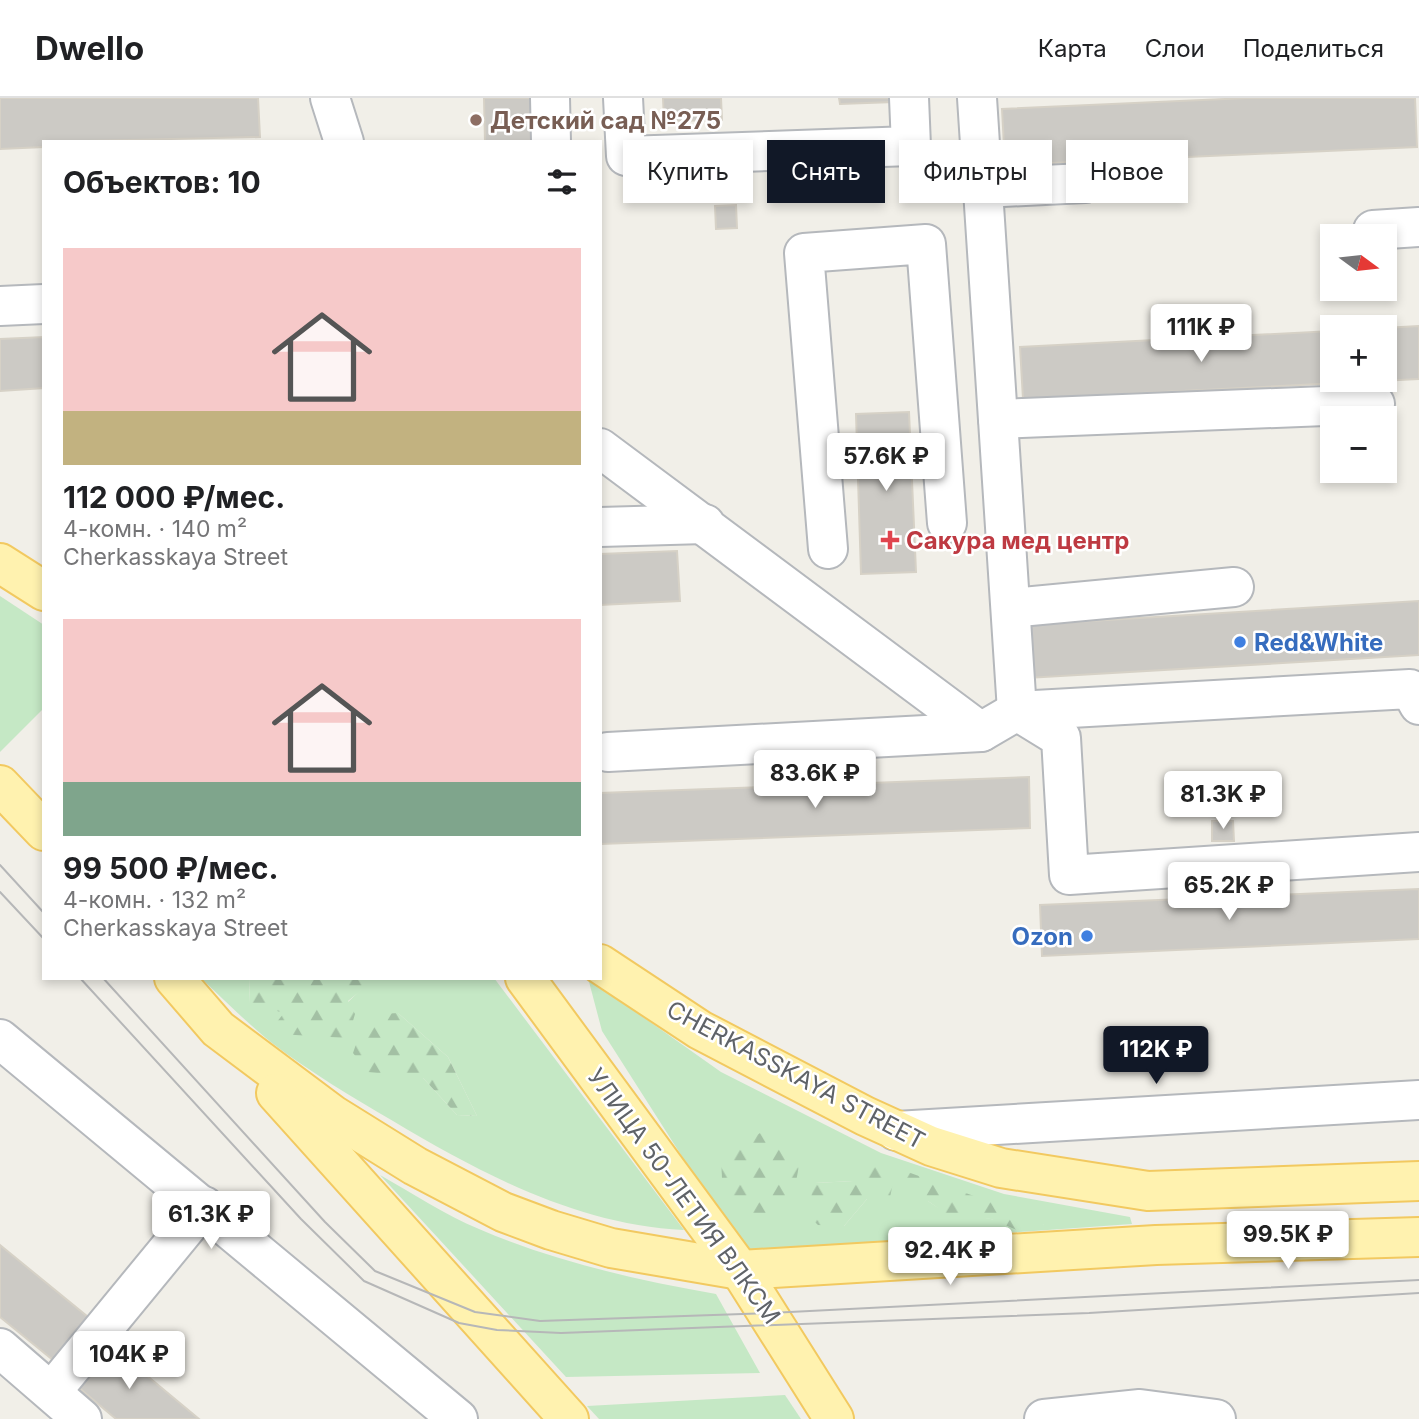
<!DOCTYPE html>
<html lang="ru">
<meta charset="utf-8">
<style>
:root{--surface:#fff;--page:#f6f6f6;--text:#202124;--muted:#757577;--line:#e0e0e0;--accent:#111827}
body{margin:0;font-family:Inter,sans-serif;background:var(--page);color:var(--text);height:100vh;display:flex;flex-direction:column;font-size:26px;white-space:nowrap}
*{box-sizing:border-box;margin:0}
p{font-size:23px;color:var(--muted)}
.icon{flex:none;width:38px;height:38px;fill:none;stroke:currentColor;stroke-width:2;stroke-linecap:round;stroke-linejoin:round}
.map{position:relative;flex:1;overflow:hidden}
.details{position:absolute;left:42px;top:42px;width:560px;height:840px;display:flex;flex-direction:column;background:var(--surface);border-radius:0px;box-shadow:0 4px 10px #0003}
.details>*{flex:none}
.top-card{position:absolute;left:623px;top:42px;width:665px;height:63px;display:flex;gap:14px}
.needle{width:46px;rotate:105deg}
.buttons{position:absolute;left:1320px;top:126px;display:grid;gap:14px}
.buttons a{display:grid;place-items:center;width:77px;height:77px;border-radius:0px;background:var(--surface);box-shadow:0 4px 10px #0003;font-size:35px}
.price{position:absolute;translate:-50% -60px;padding:0 16px;border-radius:7px;background:#fff;color:#222;font-size:23px;line-height:46px;filter:drop-shadow(0 2px 4px #0008)}
.price::after{content:'';position:absolute;left:50%;top:42px;width:21px;height:16px;margin-left:-10px;background:inherit;clip-path:polygon(0 0,100% 0,50% 100%)}
.price.current{background:var(--accent);color:#fff}
ul{padding:0;list-style:none}
li{display:grid;align-content:center;gap:14px;height:371px;padding:0 21px}
li span{display:grid;place-items:center;height:217px;border-radius:0px;color:#555}
li>.icon{margin-inline-start:auto}
span .icon{width:126px;height:126px;fill:#fffc;stroke-width:1}
li b{font-size:30px}
h2{display:flex;justify-content:space-between;align-items:center;height:84px;padding:0 21px;font-size:30px}
.chip{padding:0 24px;border-radius:0px;background:var(--surface);box-shadow:0 4px 10px #0003;font-size:24px;line-height:63px}
.chip.current{background:var(--accent);color:#fff}
header{display:flex;align-items:center;gap:42px;box-sizing:border-box;height:98px;padding:0 35px;background:var(--surface);border-bottom:2px solid var(--line)}
header strong{font-size:33px}
nav{display:flex;gap:38px;margin-inline-start:auto;font-size:24px}
.map>svg:first-child{display:block}
.grass{fill:#c5e8c5;fill-rule:evenodd}
.forest{fill:url(#forest-firs)}
.building{fill:#cccac5;stroke:#d6d1c6;stroke-width:2}
.lines{fill:none;stroke-linecap:round;stroke-linejoin:round}
.minor-casing{stroke:#b5b8bc;stroke-width:42}
.major-casing{stroke:#f2c960;stroke-width:42}
.minor{stroke:#fff;stroke-width:38}
.major{stroke:#fff2af;stroke-width:38}
.tram{stroke:#b6b7b8;stroke-width:2}
.education-dot{fill:#8d6e63;stroke:#fff;stroke-width:2.5}
.health-dot{fill:#e0444e;stroke:#fff;stroke-width:2.5}
.shop-dot{fill:#3f7fe0;stroke:#fff;stroke-width:2.5}
.labels{text-anchor:middle;dominant-baseline:central;stroke-width:5;stroke-linejoin:round;paint-order:stroke}
.education-label{font-size:24px;font-weight:bold;fill:#785e54;stroke:#fff;text-anchor:start}
.health-label{font-size:24px;font-weight:bold;fill:#be3a42;stroke:#fff;text-anchor:start}
.shop-label{font-size:24px;font-weight:bold;fill:#366cbe;stroke:#fff;text-anchor:start}
.street-label{font-size:24px;fill:#5f6368;stroke:#fff}
</style>
<header>
<strong>Dwello</strong>
<nav><a>Карта</a><a>Слои</a><a>Поделиться</a></nav>
</header>
<div class="map">
<svg width="1419" height="1321" viewBox="0 0 1419 1321">
<defs>
<pattern id="forest-firs" width="22" height="20" patternUnits="userSpaceOnUse" patternTransform="scale(1.75)"><rect width="22" height="20" fill="#c5e8c5"/><path d="M5 1l3.5 6h-7zM16 11l3.5 6h-7z" fill="#a3c0a4"/></pattern>
</defs>
<rect width="100%" height="100%" fill="#f1efe8"/>
<g class="grass">
<path d="M0,498L44,527V610L0,654Z"/>
<path d="M201,880H250L249,905L348,904L373,880H494L684,1132C578,1127 482,1076 393,1023C352,999 310,974 272,945C247,925 224,902 201,880ZM398,915L448,959L477,1018L457,1017L423,980Z"/>
<path d="M588,880L721,974L881,1055L1004,1096L1130,1119L1132,1126L743,1154L602,933ZM854,1083L867,1101L844,1128L815,1085ZM928,1103L1044,1127C1010,1135 1019,1127 991,1121C959,1114 959,1125 928,1103Z"/>
<path d="M380,1077C412,1095 445,1117 479,1131C553,1163 636,1182 716,1196L760,1275L566,1279Z"/>
<path d="M785,1297L801,1321H599L587,1308Z"/>
</g>
<g class="forest">
<path d="M250,880H373L374,882L348,903L355,916L348,940L278,936L272,930L284,915L249,905Z"/>
<path d="M398,915L448,959L477,1018L457,1017L423,980L368,974L353,955L366,917Z"/>
<path d="M760,1035L802,1051L791,1111L753,1123L723,1100L721,1060Z"/>
<path d="M878,1060L897,1067L890,1099L867,1101L844,1128L818,1127L806,1115L815,1085L853,1083Z"/>
<path d="M905,1073L1040,1122L1044,1128L1019,1133L991,1121L949,1118L928,1103L900,1094L897,1085Z"/>
</g>
<g class="building">
<path d="M0,0H258L260,39L44,44V49L0,51Z"/>
<path d="M484,0H537L539,44H485Z"/>
<path d="M663,0H721L722,22L664,23Z"/>
<path d="M839,0H894V4L840,6Z"/>
<path d="M1247,0H1415L1417,49L1005,67L1002,11Z"/>
<path d="M736,107L737,130L716,131L715,108Z"/>
<path d="M1419,228V281L1023,301L1020,249L1332,233V282H1384V230Z"/>
<path d="M44,239V290L0,293V241Z"/>
<path d="M909,314L916,474L861,476L856,316Z"/>
<path d="M677,453L680,503L600,507V456Z"/>
<path d="M1419,503V557L1027,580L1024,527Z"/>
<path d="M1029,679L1030,730L601,746L600,695Z"/>
<path d="M1212,723H1233L1234,743H1212Z"/>
<path d="M1419,791V841L1042,858L1040,807Z"/>
<path d="M0,1147L88,1219L53,1262L0,1219Z"/>
<path d="M110,1247L199,1321H116L77,1288Z"/>
</g>
<g class="lines">
<g class="minor-casing">
<g id="minor">
<path d="M330,0L344,44"/>
<path d="M550,0L551,44"/>
<path d="M623,0L626,58L911,48L909,0"/>
<path d="M977,0L1017,613L1061,640L1069,777L1419,754"/>
<path d="M983,90L1085,85"/>
<path d="M1373,132L1419,129"/>
<path d="M0,208L44,206"/>
<path d="M998,321L1375,306"/>
<path d="M600,350L981,634"/>
<path d="M600,429L705,426"/>
<path d="M828,451L804,155L926,146L947,425"/>
<path d="M1011,510L1234,489"/>
<path d="M608,654L981,634L1017,613L1410,591L1419,607"/>
<path d="M0,941L458,1321"/>
<path d="M896,1033L1419,1002"/>
<path d="M0,1250L82,1321"/>
<path d="M52,1293L204,1108"/>
<path d="M1044,1321L1140,1311L1216,1321"/>
</g>
</g>
<g class="major-casing">
<g id="major">
<path d="M0,465L44,493"/>
<path d="M0,687L44,733"/>
<path d="M600,866L700,932L865,1018L931,1048L1001,1070L1148,1093L1419,1083"/>
<path d="M174,880L218,931L333,1017L415,1068L503,1114L551,1132L611,1150L740,1172L1156,1147L1419,1139"/>
<path d="M525,880L740,1172L834,1321"/>
<path d="M276,995L569,1321"/>
</g>
</g>
<use href="#minor" class="minor"/>
<use href="#major" class="major"/>
<g class="tram">
<path d="M0,767L44,815"/>
<path d="M0,794L44,841"/>
<path d="M80,880L301,1121L364,1183L459,1225L497,1232L561,1235L1089,1215L1419,1195"/>
<path d="M103,880L325,1124L375,1173L475,1214L540,1223L770,1215L1419,1182"/>
</g>
</g>
<circle class="education-dot" cx="476" cy="22" r="7"/>
<path class="health-dot" d="M886.5 431.5h7v7h7v7h-7v7h-7v-7h-7v-7h7z"/>
<g class="shop-dot">
<circle cx="1240" cy="544" r="7"/>
<circle cx="1087" cy="838" r="7"/>
</g>
<g class="labels">
<g class="education-label">
<text x="490" y="22">Детский сад №275</text>
</g>
<g class="health-label">
<text x="906" y="442">Сакура мед центр</text>
</g>
<g class="shop-label">
<text x="1254" y="544">Red&amp;White</text>
<text x="1073" y="838" text-anchor="end">Ozon</text>
</g>
<g class="street-label">
<text transform="translate(796 977) rotate(28)">CHERKASSKAYA STREET</text>
<text transform="translate(684 1098) rotate(54)">УЛИЦА 50-ЛЕТИЯ ВЛКСМ</text>
</g>
</g>
</svg>
<div class="buttons">
<a><svg class="needle" viewBox="-14 -14 28 28"><path d="M0-13l5 13h-10z" fill="#e53935"/><path d="M0 13l5-13h-10z" fill="#757577"/></svg></a>
<a>+</a>
<a>−</a>
</div>
<b class="price" style="left:1201px;top:266px">111K ₽</b>
<b class="price" style="left:886px;top:395px">57.6K ₽</b>
<b class="price" style="left:815px;top:712px">83.6K ₽</b>
<b class="price" style="left:1223px;top:733px">81.3K ₽</b>
<b class="price" style="left:1229px;top:824px">65.2K ₽</b>
<b class="price current" style="left:1156px;top:988px">112K ₽</b>
<b class="price" style="left:211px;top:1153px">61.3K ₽</b>
<b class="price" style="left:1288px;top:1173px">99.5K ₽</b>
<b class="price" style="left:950px;top:1189px">92.4K ₽</b>
<b class="price" style="left:129px;top:1293px">104K ₽</b>
<div class="top-card">
<a class="chip">Купить</a>
<a class="chip current">Снять</a>
<a class="chip">Фильтры</a>
<a class="chip">Новое</a>
</div>
<section class="details">
<h2>Объектов: 10<svg class="icon" aria-label="filters" viewBox="0 0 24 24"><path d="M4 7h16M4 17h16"/><circle cx="9" cy="7" r="2"/><circle cx="15" cy="17" r="2"/></svg></h2>
<ul>
<li><span style="background:linear-gradient(#f6c9c9 75%,#c2b280 0)"><svg class="icon" aria-label="home" viewBox="0 0 24 24"><path d="M3 11l9-7 9 7M6 9v11h12V9"/></svg></span><div><b>112 000 ₽/мес.</b><p>4-комн. · 140 m²</p><p>Cherkasskaya Street</p></div></li>
<li><span style="background:linear-gradient(#f6c9c9 75%,#7fa58c 0)"><svg class="icon" aria-label="home" viewBox="0 0 24 24"><path d="M3 11l9-7 9 7M6 9v11h12V9"/></svg></span><div><b>99 500 ₽/мес.</b><p>4-комн. · 132 m²</p><p>Cherkasskaya Street</p></div></li>
</ul>
</section>
</div>
